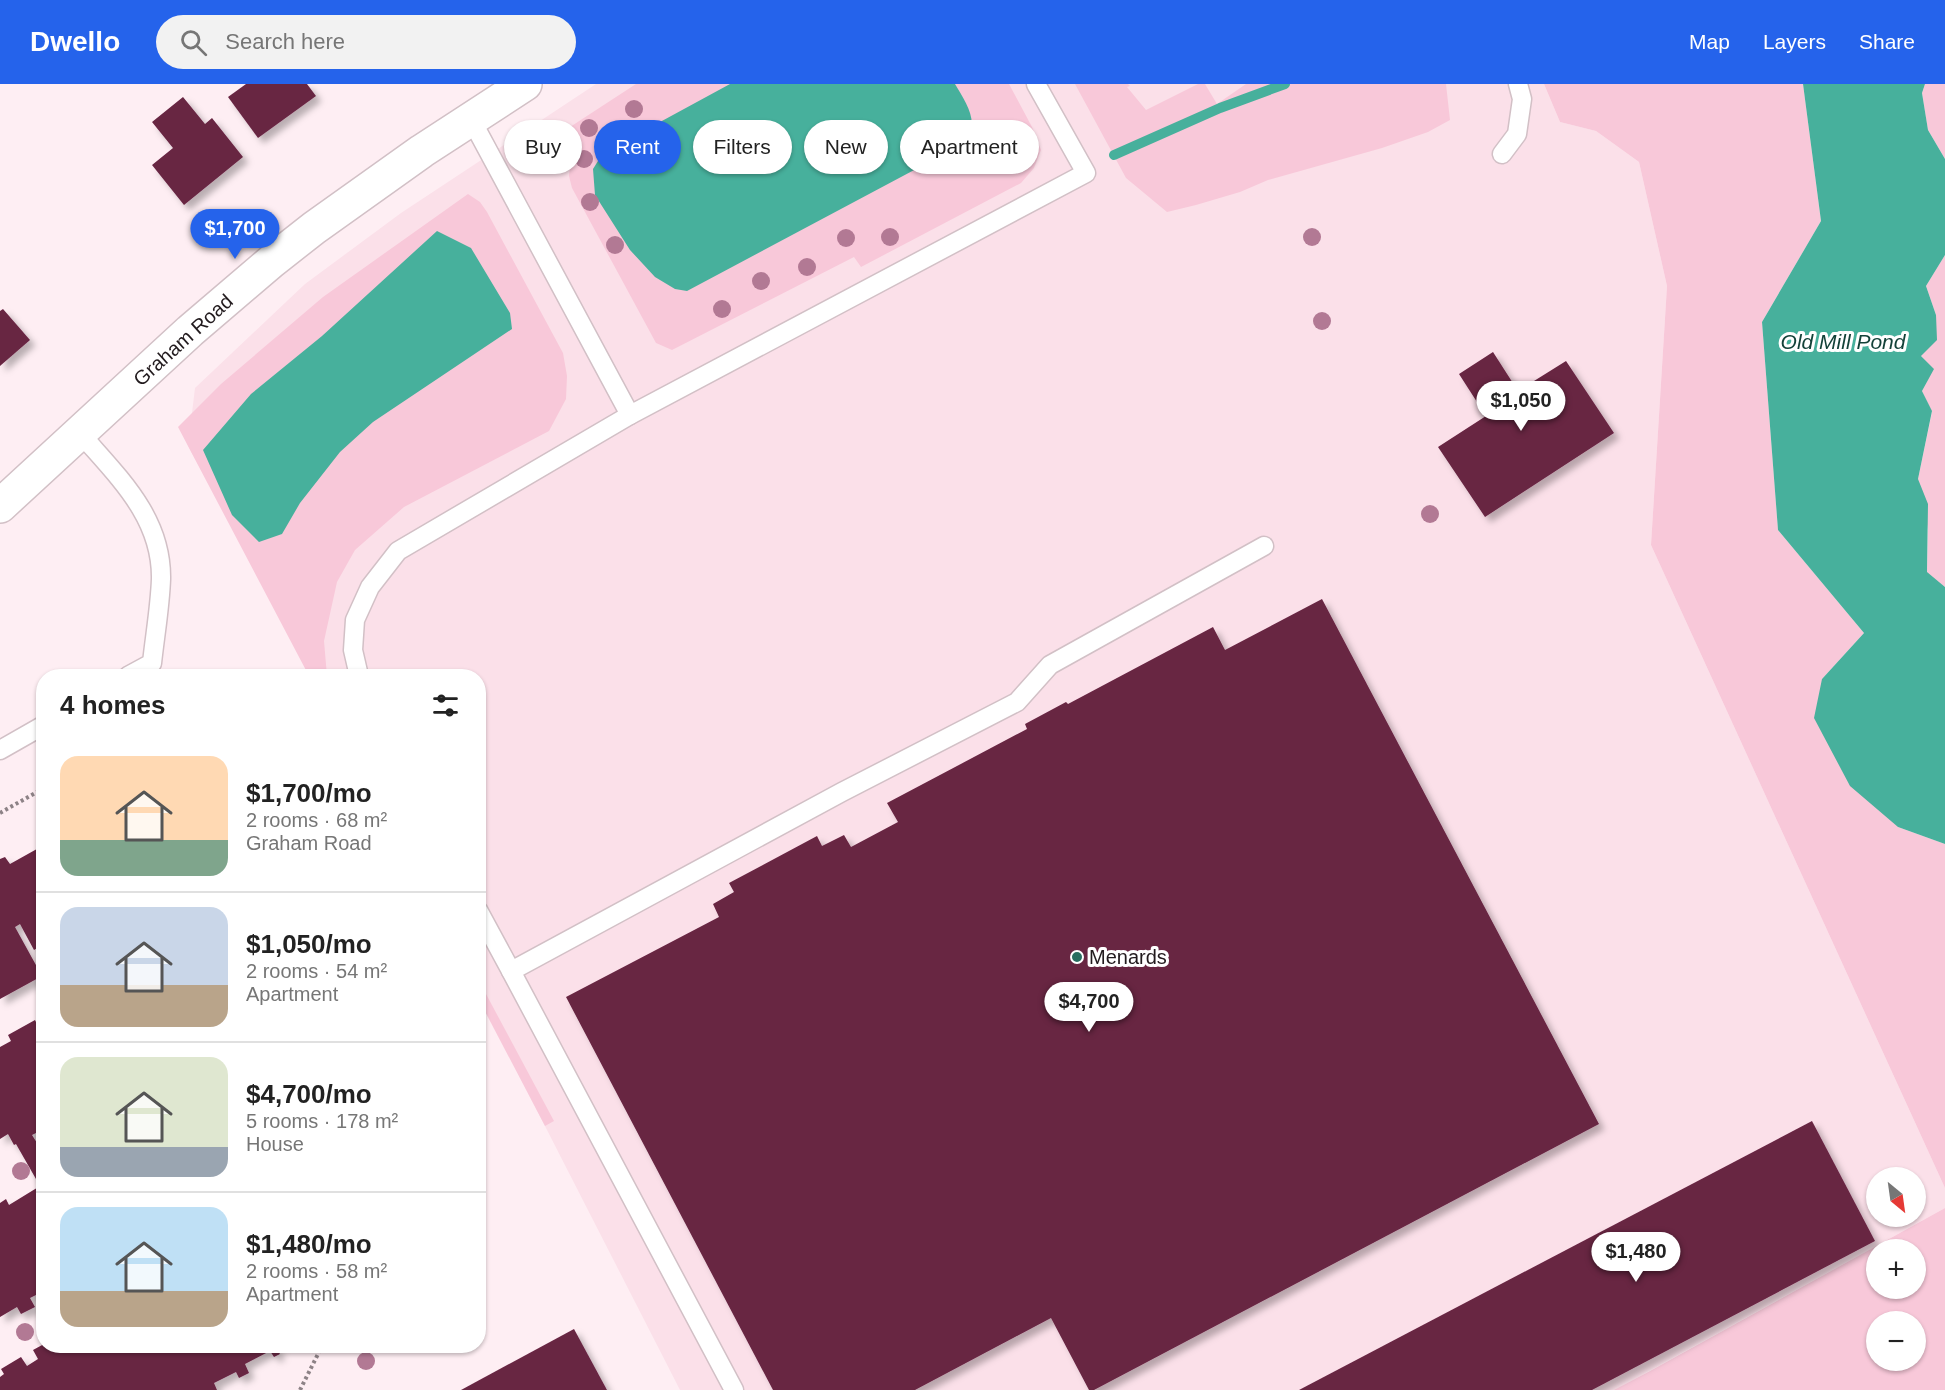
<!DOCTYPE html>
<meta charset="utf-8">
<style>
:root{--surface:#fff;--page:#f2f2f2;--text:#222;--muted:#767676;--line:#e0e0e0;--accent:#2563eb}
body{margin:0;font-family:Arial,sans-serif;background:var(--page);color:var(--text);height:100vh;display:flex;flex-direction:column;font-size:22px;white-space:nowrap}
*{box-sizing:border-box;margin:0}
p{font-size:20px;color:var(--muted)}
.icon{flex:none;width:33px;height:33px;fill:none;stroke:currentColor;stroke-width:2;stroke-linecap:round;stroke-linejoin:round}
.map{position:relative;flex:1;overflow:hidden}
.sheet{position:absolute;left:36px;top:585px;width:450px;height:684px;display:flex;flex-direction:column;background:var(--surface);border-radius:24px;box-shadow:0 2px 4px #0004}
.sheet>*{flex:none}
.banner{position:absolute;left:504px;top:36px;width:570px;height:54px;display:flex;gap:12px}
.needle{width:39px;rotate:151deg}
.tools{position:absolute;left:1866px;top:1083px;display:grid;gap:12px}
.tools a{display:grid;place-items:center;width:60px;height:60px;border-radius:50%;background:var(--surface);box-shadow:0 2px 4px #0004;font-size:30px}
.price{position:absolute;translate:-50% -51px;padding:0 14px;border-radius:21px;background:#fff;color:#222;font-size:20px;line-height:39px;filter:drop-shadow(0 2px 3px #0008)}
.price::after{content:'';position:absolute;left:50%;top:36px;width:18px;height:14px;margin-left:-9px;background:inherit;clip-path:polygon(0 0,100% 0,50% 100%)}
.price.current{background:var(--accent);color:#fff}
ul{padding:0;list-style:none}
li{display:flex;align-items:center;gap:18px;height:150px;padding:0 24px}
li+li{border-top:2px solid var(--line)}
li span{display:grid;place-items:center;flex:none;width:168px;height:120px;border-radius:18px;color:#555}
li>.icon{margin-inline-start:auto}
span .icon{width:72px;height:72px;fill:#fffc;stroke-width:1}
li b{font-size:26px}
h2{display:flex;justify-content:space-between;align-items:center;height:72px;padding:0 24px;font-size:26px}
.tag{padding:0 21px;border-radius:27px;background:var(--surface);box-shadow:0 2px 4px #0004;font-size:21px;line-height:54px}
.tag.current{background:var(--accent);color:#fff}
header{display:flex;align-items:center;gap:36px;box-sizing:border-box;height:84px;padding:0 30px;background:var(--accent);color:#fff}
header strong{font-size:28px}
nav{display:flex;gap:33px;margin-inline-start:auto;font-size:21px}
.search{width:420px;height:54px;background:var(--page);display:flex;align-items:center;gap:15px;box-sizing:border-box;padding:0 21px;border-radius:33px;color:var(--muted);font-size:22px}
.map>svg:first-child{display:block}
.built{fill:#fbe0e9;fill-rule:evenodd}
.green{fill:#f8c8d9;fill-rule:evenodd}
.water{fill:#47b09c}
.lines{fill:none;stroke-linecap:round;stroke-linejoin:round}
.stream{stroke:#47b09c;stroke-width:10}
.building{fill:#682543;filter:url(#shadow)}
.service-casing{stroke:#d2c0c6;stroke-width:21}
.secondary-casing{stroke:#d2c0c6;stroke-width:36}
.path{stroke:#8d8286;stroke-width:4;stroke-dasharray:3 3;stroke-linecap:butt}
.service{stroke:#fff;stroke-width:18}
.secondary{stroke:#fff;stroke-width:33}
.tree{fill:#b27994}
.poi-dot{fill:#286d60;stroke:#fff;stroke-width:2}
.labels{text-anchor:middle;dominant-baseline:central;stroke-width:6;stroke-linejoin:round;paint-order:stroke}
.street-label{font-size:20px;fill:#221b1e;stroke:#fff}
.poi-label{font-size:20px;fill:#221b1e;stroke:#fff;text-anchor:start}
.water-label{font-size:21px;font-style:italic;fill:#134239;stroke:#fff}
</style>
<header>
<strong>Dwello</strong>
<div class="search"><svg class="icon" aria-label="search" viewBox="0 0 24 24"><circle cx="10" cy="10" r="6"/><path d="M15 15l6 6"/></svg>Search here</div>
<nav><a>Map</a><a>Layers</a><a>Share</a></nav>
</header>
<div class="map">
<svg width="1945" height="1306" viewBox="0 0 1945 1306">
<defs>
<filter id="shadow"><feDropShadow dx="5.5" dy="5.5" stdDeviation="3" flood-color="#0004"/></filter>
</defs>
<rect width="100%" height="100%" fill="#feeef3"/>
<path class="built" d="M596,0H1544L1560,38L1596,47L1639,78L1667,202L1651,461L1945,1104V1124L1615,1306H680L479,913L478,592H314L188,362L195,304L305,200L401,129ZM1876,1094H1916V1132H1876Z"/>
<g class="green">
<path d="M636,0H1009L1032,43L1041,66L1034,84L1021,99L861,183L854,173L672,266L656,259L572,104L569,92L570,82L576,66L574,50L570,43Z"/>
<path d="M1075,0H1128L1130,2L1127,3L1146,26L1198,0H1205L1217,20L1246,0H1446L1450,36L1428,48L1382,64L1268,96L1240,108L1196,121L1167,128L1126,94Z"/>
<path d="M1544,0H1803L1821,137L1762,238L1778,446L1864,549L1822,595L1898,743L1945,760V1104L1651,461L1667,202L1639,78L1596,47L1560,38Z"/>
<path d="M1925,0H1945V75L1928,46L1922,9Z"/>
<path d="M468,110L480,118L487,128L563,269L567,292L566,315L549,347L404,423L355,466L337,498L324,557L327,592H309L178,343L221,300L323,213Z"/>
<path d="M1945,171V503L1927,489L1928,445L1918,395L1932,328L1922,307L1933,285L1921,272L1936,231L1926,202Z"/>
<path d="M478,895L554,1037L545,1042L479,916Z"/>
<path d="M1945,1124V1306H1614L1650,1287ZM1876,1166H1916V1204H1876ZM1876,1238H1916V1276H1876Z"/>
</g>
<g class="water">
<path d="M730,0H955C966,19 982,40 963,60L687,207L675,205L655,193L630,166L595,111L593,85L603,69Z"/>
<path d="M1803,0H1925L1922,9L1928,46L1945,75V171L1926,202L1936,231L1937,256L1921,272L1934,285L1922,307L1932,327L1918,395L1928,420L1927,488L1945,503V760L1898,743L1850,702L1814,634L1822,595L1864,549L1778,446L1762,238L1821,137Z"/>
<path d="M437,147L471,164L510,229L512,245L373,338L340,368L300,419L282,450L259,458L232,431L203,366L251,310L322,252Z"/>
</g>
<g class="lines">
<path class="stream" d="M1114,71L1220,24L1285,0"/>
</g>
<g class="building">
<path d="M246,0H307L316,12L258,54L228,13Z"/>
<path d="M183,13L205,40L212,34L243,73L184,121L152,81L173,64L152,38Z"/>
<path d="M3,225L30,256L0,282V227Z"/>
<path d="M1493,268L1518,307L1566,277L1614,349L1485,433L1438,363L1486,332L1459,290Z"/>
<path d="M1322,515L1599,1040L1094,1306H1089L1051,1234L915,1306H773L566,913L719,833L713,820L734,808L729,799L817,752L822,762L844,751L851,763L898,738L887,719L1027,645L1025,640L1066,618L1068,620L1213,543L1225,566Z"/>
<path d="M44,761V868L41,862L34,866L20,840L15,843L42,892L0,915V775L5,773L10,780Z"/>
<path d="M35,936L38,942L44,939V1045L32,1051L44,1070V1207L30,1214L35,1223L21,1230L17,1223L0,1233V1119L6,1115L9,1121L40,1102L16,1060L14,1061L8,1050L0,1055V963L11,957L8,951Z"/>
<path d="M1812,1037L1875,1157L1592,1306H1299Z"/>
<path d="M574,1245L607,1306H461Z"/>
<path d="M44,1260V1262H59L60,1264L64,1262H275L280,1270L274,1273L270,1267L245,1280L249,1289L239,1294L236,1288L214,1299L217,1306H0V1293L4,1290L1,1285L21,1273L27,1282L38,1275L33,1266Z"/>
</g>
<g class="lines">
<g class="service-casing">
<g id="service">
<path d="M1502,70L1517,50L1522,15L1518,0"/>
<path d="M630,331L1086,89L1036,0"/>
<path d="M80,349C118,393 162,433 161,495C160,523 155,551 152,579L128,592"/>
<path d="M359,592L353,566L355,536L370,503L398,467L630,331L471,35"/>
<path d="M0,666L44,641"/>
<path d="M478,826L511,887L842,708L1017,618L1050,581L1264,462"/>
<path d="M511,887L734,1306"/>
</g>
</g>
<g class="secondary-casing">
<path id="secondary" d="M0,422L190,247L272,177L314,144L422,67L525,0"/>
</g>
<g class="path">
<path d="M0,729L44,704"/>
<path d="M300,1306L320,1266L330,1262"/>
</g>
<use href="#service" class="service"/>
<use href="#secondary" class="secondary"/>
</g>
<g class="tree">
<circle cx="634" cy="25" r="9"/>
<circle cx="589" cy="44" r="9"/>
<circle cx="995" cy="46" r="9"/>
<circle cx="991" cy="74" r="9"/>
<circle cx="584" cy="75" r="9"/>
<circle cx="590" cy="118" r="9"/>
<circle cx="890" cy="153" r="9"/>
<circle cx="1312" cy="153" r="9"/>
<circle cx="846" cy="154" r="9"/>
<circle cx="615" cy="161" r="9"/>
<circle cx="807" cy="183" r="9"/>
<circle cx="761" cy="197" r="9"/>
<circle cx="722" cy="225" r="9"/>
<circle cx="1322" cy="237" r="9"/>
<circle cx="1430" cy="430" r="9"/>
<circle cx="21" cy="1087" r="9"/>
<circle cx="25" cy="1248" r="9"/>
<circle cx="366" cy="1277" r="9"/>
</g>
<circle class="poi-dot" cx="1077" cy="873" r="6"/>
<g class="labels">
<g class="street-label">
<text transform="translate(183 256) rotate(-42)">Graham Road</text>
</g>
<g class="poi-label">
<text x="1089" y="873">Menards</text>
</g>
<g class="water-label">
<text x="1843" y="257">Old Mill Pond</text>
</g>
</g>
</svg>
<div class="tools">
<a><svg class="needle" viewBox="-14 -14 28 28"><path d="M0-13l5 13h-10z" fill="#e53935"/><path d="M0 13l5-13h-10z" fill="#767676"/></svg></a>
<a>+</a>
<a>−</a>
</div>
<b class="price current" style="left:235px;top:176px">$1,700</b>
<b class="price" style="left:1521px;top:348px">$1,050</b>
<b class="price" style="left:1089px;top:949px">$4,700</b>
<b class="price" style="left:1636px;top:1199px">$1,480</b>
<div class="banner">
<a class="tag">Buy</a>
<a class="tag current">Rent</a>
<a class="tag">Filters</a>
<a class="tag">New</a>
<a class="tag">Apartment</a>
</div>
<section class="sheet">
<h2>4 homes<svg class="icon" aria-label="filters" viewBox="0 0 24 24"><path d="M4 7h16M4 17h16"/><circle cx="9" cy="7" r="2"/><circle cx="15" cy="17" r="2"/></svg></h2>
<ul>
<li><span style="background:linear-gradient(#ffd9b3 70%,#7fa58c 0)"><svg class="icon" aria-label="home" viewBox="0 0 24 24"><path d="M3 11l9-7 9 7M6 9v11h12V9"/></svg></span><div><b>$1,700/mo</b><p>2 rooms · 68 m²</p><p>Graham Road</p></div></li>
<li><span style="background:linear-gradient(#c9d6e8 65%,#b9a48a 0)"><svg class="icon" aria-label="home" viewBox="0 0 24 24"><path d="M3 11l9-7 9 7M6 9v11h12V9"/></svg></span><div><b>$1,050/mo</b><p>2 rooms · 54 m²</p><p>Apartment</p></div></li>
<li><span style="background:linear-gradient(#dfe7d0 75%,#9aa5b1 0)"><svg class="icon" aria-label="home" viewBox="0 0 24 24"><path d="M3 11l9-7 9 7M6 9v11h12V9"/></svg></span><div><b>$4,700/mo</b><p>5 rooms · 178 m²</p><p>House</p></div></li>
<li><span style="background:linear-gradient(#bfe0f5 70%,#b9a48a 0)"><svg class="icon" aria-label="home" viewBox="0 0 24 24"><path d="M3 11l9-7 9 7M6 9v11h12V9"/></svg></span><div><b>$1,480/mo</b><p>2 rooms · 58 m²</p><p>Apartment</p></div></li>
</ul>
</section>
</div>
